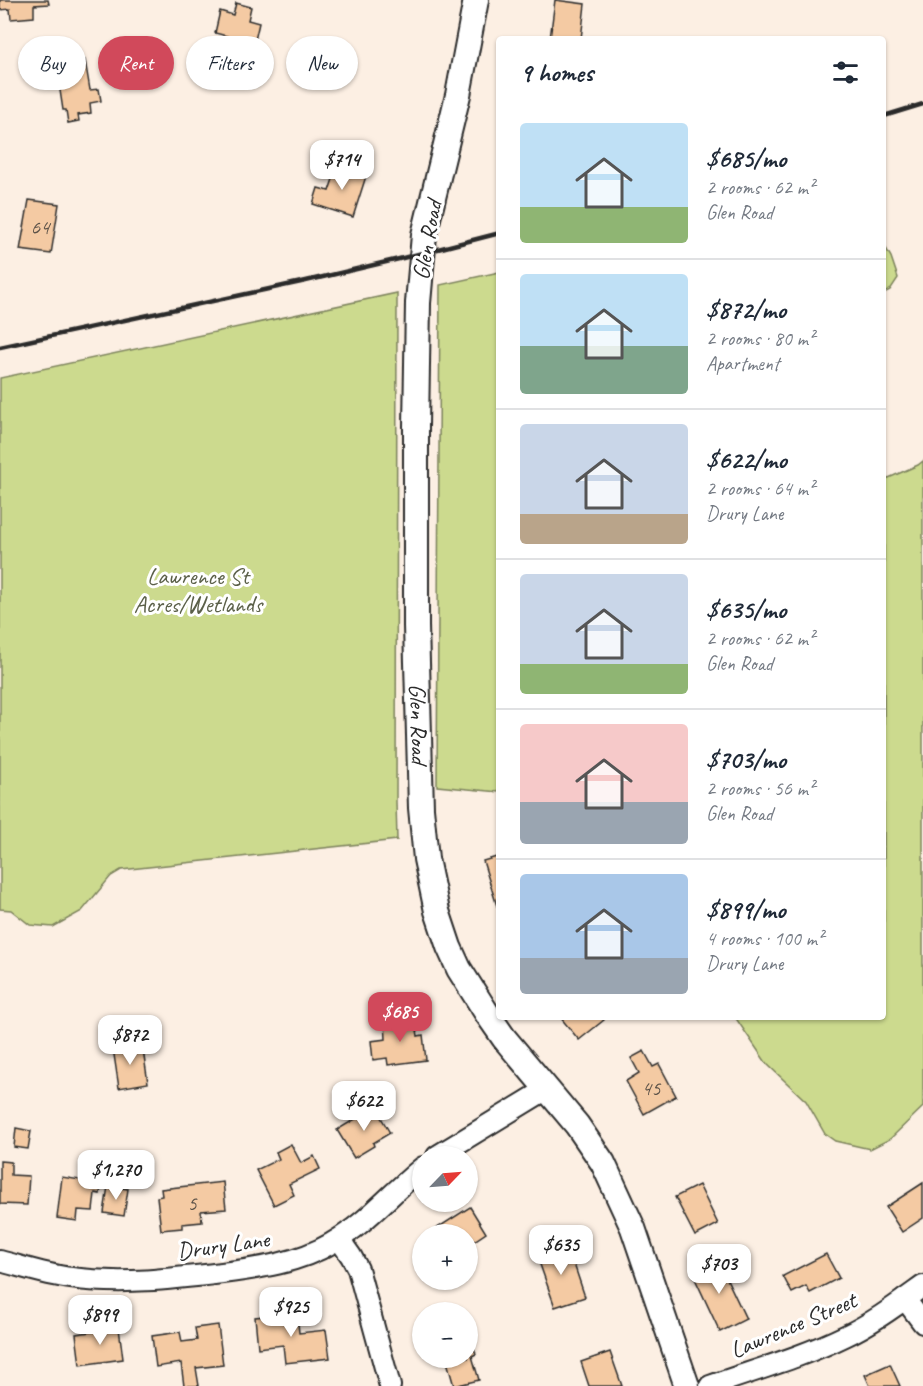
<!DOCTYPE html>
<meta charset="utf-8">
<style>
:root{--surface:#fff;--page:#f2f2f3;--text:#1f2937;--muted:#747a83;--line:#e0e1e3;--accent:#d1495b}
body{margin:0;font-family:Caveat,sans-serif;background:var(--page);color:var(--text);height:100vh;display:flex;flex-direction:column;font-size:22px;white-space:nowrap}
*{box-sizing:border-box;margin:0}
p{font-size:20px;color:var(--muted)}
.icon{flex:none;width:33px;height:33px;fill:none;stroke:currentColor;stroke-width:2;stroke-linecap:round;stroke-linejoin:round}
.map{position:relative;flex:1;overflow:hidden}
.sheet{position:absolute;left:496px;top:36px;width:390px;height:984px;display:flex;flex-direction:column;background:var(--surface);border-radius:6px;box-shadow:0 2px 4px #0004}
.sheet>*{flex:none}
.top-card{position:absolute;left:18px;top:36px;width:388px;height:54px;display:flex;gap:12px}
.needle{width:39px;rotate:65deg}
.fabs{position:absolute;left:412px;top:1146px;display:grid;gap:12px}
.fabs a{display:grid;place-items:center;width:66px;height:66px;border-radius:50%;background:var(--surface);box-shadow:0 2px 4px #0004;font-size:30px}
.price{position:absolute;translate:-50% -51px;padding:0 14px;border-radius:12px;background:#fff;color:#222;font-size:20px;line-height:39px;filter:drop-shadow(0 2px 3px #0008)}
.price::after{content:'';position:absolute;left:50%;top:36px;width:18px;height:14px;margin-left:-9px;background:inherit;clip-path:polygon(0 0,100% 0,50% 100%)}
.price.on{background:var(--accent);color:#fff}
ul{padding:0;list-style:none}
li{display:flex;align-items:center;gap:18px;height:150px;padding:0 24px}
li+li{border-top:2px solid var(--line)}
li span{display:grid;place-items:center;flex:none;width:168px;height:120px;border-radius:6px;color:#555}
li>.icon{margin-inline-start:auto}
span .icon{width:72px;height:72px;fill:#fffc;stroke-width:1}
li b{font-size:26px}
h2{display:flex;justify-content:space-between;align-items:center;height:72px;padding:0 24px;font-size:26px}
.chip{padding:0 21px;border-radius:27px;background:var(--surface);box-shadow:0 2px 4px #0004;font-size:21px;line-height:54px}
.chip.on{background:var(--accent);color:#fff}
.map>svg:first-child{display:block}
.green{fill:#ccda8e;stroke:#7c825c;stroke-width:1.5}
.building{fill:#f4caa3;stroke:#2b2b2b;stroke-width:1.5}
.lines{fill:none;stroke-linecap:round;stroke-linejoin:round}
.minor-casing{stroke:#2b2b2b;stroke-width:24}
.tertiary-casing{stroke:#2b2b2b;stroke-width:28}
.minor{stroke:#fff;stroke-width:20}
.tertiary{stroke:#fff;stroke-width:24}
.rail{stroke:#2b2b2b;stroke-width:4.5}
.labels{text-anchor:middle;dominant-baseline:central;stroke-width:6;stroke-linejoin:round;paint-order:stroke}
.number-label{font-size:21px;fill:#5d5349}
.street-label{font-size:24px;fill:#2b2b2b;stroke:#fff}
.park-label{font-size:24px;fill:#5b6049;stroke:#fff}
</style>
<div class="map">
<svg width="923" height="1386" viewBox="0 0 923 1386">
<rect width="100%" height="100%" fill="#fcefe3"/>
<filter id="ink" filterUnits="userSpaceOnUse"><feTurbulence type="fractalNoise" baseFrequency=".0167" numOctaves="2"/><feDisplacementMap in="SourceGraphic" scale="12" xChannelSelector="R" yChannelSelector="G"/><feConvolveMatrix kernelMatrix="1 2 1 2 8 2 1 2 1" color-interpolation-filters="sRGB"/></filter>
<g filter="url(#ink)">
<g class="green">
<path d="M884,245L891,257L898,278L890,290L884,293Z"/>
<path d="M499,272H500L499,792L437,786L440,285Z"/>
<path d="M397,293L396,802L397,840L121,870L111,876L82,911L53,927L30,925L11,910L0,909V378Z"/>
<path d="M923,461V1107L890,1139L870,1149L835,1141L825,1134L806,1101L767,1064L735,1017H884V480L918,465Z"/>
</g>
<g class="building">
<path d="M0,0H48L49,4L34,5V17L11,19L10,9L0,10Z"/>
<path d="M555,0L585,4L581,39H550Z"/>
<path d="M236,3L251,7L248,20L259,23L249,66L221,59L227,36L215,33L220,11L233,15Z"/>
<path d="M85,60L90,90L99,89L101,101L90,103L91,113L78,115L79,121L68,123L66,110H63L56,64Z"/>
<path d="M338,164L367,173L353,217L313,204L318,188L329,191Z"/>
<path d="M29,200L59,204L51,254L20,250Z"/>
<path d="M500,856V905L497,906L483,861Z"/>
<path d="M412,1014L413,1023H416L418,1036L423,1035L426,1060L388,1065L387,1058L373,1060L371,1041L386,1039L385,1022L397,1020V1016Z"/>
<path d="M560,1017H601L604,1020L579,1040Z"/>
<path d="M142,1043L148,1083L119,1088L113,1048Z"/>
<path d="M644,1051L653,1067L659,1064L676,1096L644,1114L626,1081L639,1073L631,1058Z"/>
<path d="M375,1107L390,1133L373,1143L374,1146L354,1158L337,1130Z"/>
<path d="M16,1128L31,1131L28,1149L14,1147Z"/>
<path d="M291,1144L301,1163L314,1156L320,1169L289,1184L294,1195L274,1205L256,1170L279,1159L276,1152Z"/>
<path d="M0,1161L11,1162V1175L29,1176L27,1205L0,1204Z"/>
<path d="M89,1162L104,1164L100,1194L95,1193L93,1211L78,1210L77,1221L57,1218L62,1177L86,1181Z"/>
<path d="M223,1182L226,1209L201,1211L202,1222L182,1224V1228L161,1230L157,1197L162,1196L161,1189Z"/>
<path d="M923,1183V1218L902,1232L886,1207Z"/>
<path d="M699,1185L718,1224L695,1236L675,1197Z"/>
<path d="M108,1186L128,1189L124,1216L104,1213Z"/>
<path d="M470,1207L486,1233L468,1245V1234H428Z"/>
<path d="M568,1246L585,1297L555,1307L537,1256Z"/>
<path d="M826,1254L839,1278L810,1293L806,1286L792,1293L783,1276Z"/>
<path d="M717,1258L746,1319L720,1332L691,1270Z"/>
<path d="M297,1313L299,1333L326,1330L330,1358L285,1363L283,1345L258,1348L255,1317Z"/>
<path d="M218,1325L223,1365L196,1368L199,1386H184L181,1363L156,1367L152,1336L180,1332L182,1342L197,1340L195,1328Z"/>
<path d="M119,1328L123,1359L80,1365L76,1334Z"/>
<path d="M470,1336L476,1354L472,1356L479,1380L454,1386L446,1358H468V1337Z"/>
<path d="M610,1352L622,1386H589L581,1362Z"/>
<path d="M890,1364L900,1386H870L865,1375Z"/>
</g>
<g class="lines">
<g class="minor-casing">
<g id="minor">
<path d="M437,1156L547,1089"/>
<path d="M339,1239L351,1256L358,1269L390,1386"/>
<path d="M0,1261C23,1267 47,1275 71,1278C121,1285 172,1279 222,1273C260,1268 298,1263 332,1243C366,1224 392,1192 423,1167"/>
<path d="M905,1299L923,1323"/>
<path d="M710,1386C755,1370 802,1357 845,1336C873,1323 898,1304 923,1286"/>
</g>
</g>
<g class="tertiary-casing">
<g id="tertiary">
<path id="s1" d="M476,0L458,95L424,235L418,303L416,426V626L421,808L426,859L437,911L449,947L459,969L488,1015L504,1038L577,1125L603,1163L633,1228L687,1386"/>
</g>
</g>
<use href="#minor" class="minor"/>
<use href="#tertiary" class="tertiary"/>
<g class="rail">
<path d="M884,116L923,104"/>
<path d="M0,347L306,281L399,259L500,233"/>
</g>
</g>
</g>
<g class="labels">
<g class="number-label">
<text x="40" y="227">64</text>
<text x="651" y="1088">45</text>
<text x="192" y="1203">5</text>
</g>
<g class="street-label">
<text transform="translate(427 240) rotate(-80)">Glen Road</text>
<text stroke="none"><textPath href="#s1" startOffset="730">Glen Road</textPath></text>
<text transform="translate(223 1245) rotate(-8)">Drury Lane</text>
<text transform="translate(793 1325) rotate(-23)">Lawrence Street</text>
</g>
<g class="park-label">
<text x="198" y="576">Lawrence St<tspan x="198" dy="28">Acres/Wetlands</tspan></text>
</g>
</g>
</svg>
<div class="fabs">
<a><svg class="needle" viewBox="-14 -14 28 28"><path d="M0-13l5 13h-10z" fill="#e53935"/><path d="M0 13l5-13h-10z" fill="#747a83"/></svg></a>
<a>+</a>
<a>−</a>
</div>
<b class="price" style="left:342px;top:191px">$714</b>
<b class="price on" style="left:400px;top:1043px">$685</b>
<b class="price" style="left:130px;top:1066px">$872</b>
<b class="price" style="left:364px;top:1132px">$622</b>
<b class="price" style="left:116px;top:1201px">$1,270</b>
<b class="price" style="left:561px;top:1276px">$635</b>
<b class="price" style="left:719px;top:1295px">$703</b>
<b class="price" style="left:291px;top:1338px">$925</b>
<b class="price" style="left:100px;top:1346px">$899</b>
<div class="top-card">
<a class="chip">Buy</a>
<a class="chip on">Rent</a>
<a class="chip">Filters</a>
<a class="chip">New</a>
</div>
<section class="sheet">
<h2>9 homes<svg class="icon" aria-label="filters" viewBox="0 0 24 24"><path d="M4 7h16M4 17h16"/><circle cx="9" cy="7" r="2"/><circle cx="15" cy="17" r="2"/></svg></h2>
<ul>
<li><span style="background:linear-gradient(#bfe0f5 70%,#8fb573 0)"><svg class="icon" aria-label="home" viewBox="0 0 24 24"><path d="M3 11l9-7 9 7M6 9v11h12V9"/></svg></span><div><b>$685/mo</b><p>2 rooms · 62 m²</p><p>Glen Road</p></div></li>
<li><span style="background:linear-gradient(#bfe0f5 60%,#7fa58c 0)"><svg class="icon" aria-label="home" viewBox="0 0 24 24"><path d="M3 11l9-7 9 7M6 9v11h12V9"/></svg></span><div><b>$872/mo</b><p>2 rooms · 80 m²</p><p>Apartment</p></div></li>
<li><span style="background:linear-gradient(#c9d6e8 75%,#b9a48a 0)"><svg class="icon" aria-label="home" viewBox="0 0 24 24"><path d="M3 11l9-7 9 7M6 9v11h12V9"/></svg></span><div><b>$622/mo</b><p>2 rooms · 64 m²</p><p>Drury Lane</p></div></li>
<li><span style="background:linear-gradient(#c9d6e8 75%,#8fb573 0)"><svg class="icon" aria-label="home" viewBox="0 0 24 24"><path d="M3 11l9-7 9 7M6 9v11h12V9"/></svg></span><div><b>$635/mo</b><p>2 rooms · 62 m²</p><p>Glen Road</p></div></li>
<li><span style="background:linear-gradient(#f6c9c9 65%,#9aa5b1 0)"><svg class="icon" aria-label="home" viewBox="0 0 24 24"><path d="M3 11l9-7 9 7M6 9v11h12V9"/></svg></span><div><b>$703/mo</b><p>2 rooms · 56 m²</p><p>Glen Road</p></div></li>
<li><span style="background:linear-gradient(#a9c7e8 70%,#9aa5b1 0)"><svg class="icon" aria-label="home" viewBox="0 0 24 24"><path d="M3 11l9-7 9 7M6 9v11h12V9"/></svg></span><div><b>$899/mo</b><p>4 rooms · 100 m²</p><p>Drury Lane</p></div></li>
</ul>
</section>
</div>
